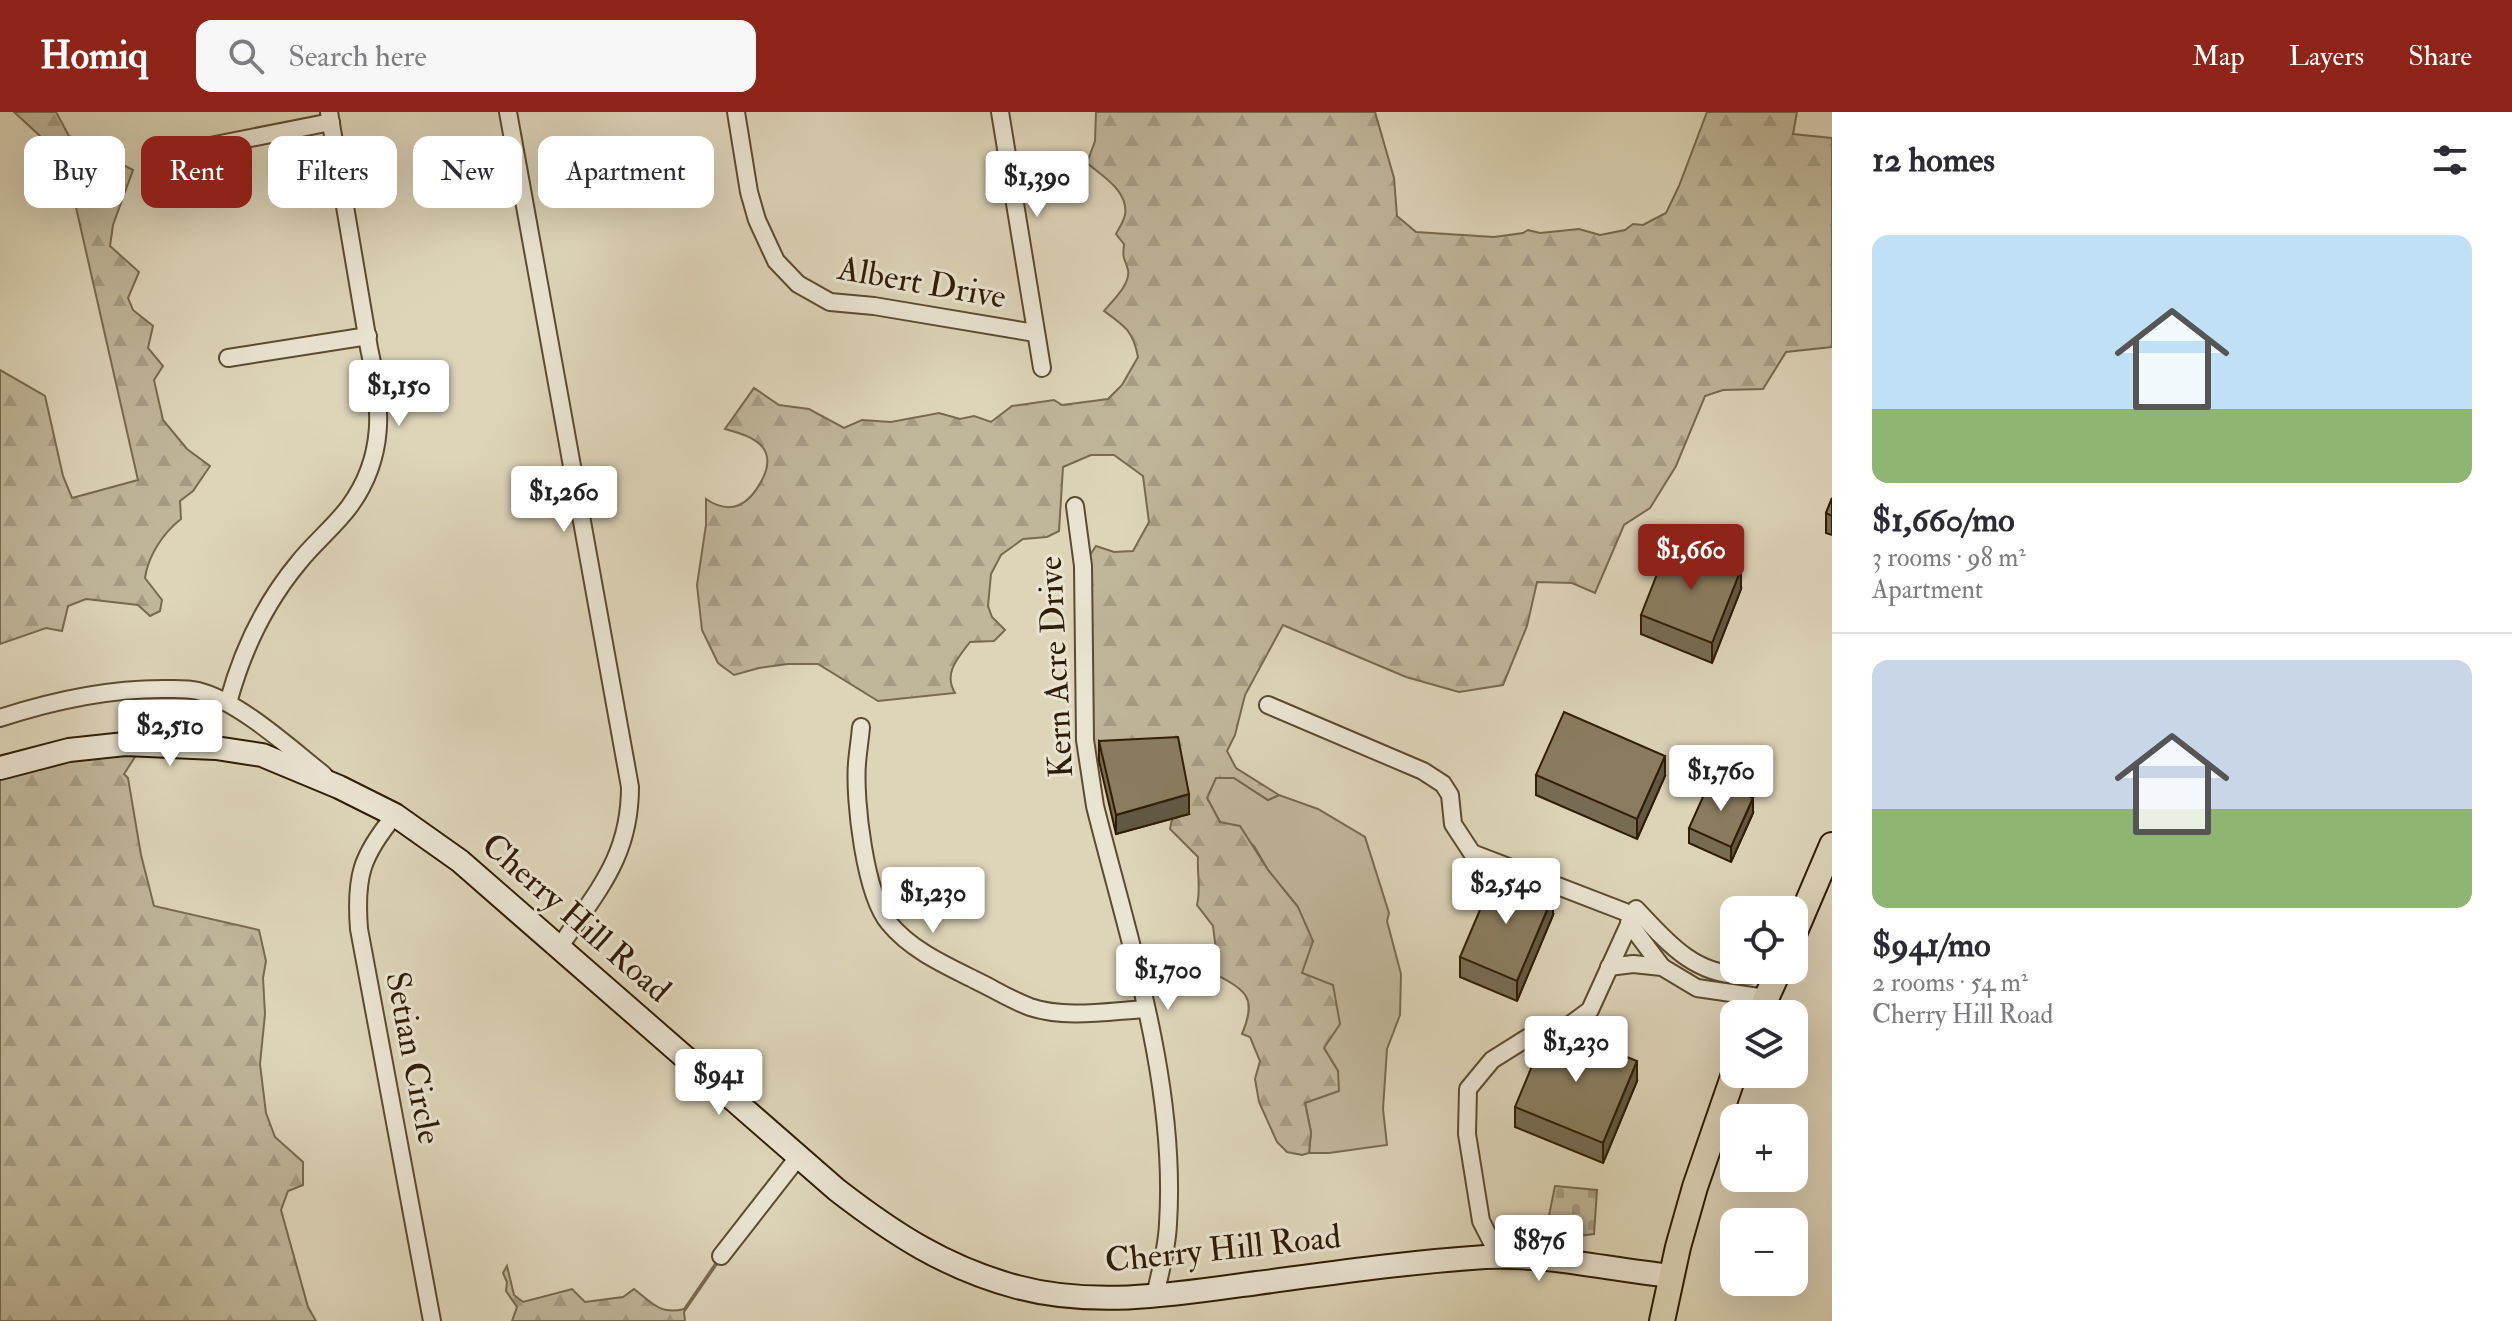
<!DOCTYPE html>
<meta charset="utf-8">
<style>
:root{--surface:#fff;--page:#f7f7f7;--text:#2b2b33;--muted:#7c7c81;--line:#e1e1e2;--accent:#8f2418}
body{margin:0;font-family:"IM FELL Double Pica",serif;background:var(--page);color:var(--text);height:100vh;display:flex;flex-direction:column;font-size:30px;white-space:nowrap}
*{box-sizing:border-box;margin:0}
p{font-size:26px;color:var(--muted)}
.icon{flex:none;width:44px;height:44px;fill:none;stroke:currentColor;stroke-width:2;stroke-linecap:round;stroke-linejoin:round}
.map{position:relative;flex:1;overflow:hidden}
.sheet{display:flex;flex-direction:column;background:var(--surface);width:680px}
.sheet>*{flex:none}
.top-card{position:absolute;left:24px;top:24px;width:760px;height:72px;display:flex;gap:16px}
.fabs{position:absolute;left:1720px;top:784px;display:grid;gap:16px}
.fabs a{display:grid;place-items:center;width:88px;height:88px;border-radius:16px;background:var(--surface);box-shadow:0 8px 32px #0002;font-size:40px}
.price{position:absolute;translate:-50% -68px;padding:0 18px;border-radius:8px;background:#fff;color:#222;font-size:26px;line-height:52px;filter:drop-shadow(0 2px 4px #0008)}
.price::after{content:'';position:absolute;left:50%;top:48px;width:24px;height:18px;margin-left:-12px;background:inherit;clip-path:polygon(0 0,100% 0,50% 100%)}
.price.current{background:var(--accent);color:#fff}
ul{padding:0;list-style:none}
li{display:grid;align-content:center;gap:16px;height:424px;padding:0 40px}
li+li{border-top:2px solid var(--line)}
li span{display:grid;place-items:center;height:248px;border-radius:16px;color:#555}
li>.icon{margin-inline-start:auto}
span .icon{width:144px;height:144px;fill:#fffc;stroke-width:1}
li b{font-size:34px}
h2{display:flex;justify-content:space-between;align-items:center;height:96px;padding:0 40px;font-size:34px}
.pill{padding:0 28px;border-radius:16px;background:var(--surface);box-shadow:0 8px 32px #0002;font-size:28px;line-height:72px}
.pill.current{background:var(--accent);color:#fff}
header{display:flex;align-items:center;gap:48px;box-sizing:border-box;height:112px;padding:0 40px;background:var(--accent);color:#fff}
header strong{font-size:38px}
nav{display:flex;gap:44px;margin-inline-start:auto;font-size:28px}
.search{width:560px;height:72px;background:var(--page);display:flex;align-items:center;gap:20px;box-sizing:border-box;padding:0 28px;border-radius:16px;color:var(--muted);font-size:30px}
main{display:flex;flex:1;min-height:0}
.map>svg:first-child{display:block}
.grass{fill:#c0b69a;stroke:#786a4d;stroke-width:2}
.forest{fill:url(#forest-firs);stroke:#786a4d;stroke-width:2}
.cemetery{fill:url(#cemetery-stones);stroke:#786a4d;stroke-width:2}
.lines{fill:none;stroke-linecap:round;stroke-linejoin:round}
.minor-casing{stroke:#5c4b2e;stroke-width:20}
.secondary-casing{stroke:#301d00;stroke-width:26}
.primary-casing{stroke:#301d00;stroke-width:28}
.minor{stroke:#eae4d2;stroke-width:16}
.secondary{stroke:#eae4d2;stroke-width:22}
.primary{stroke:#ded5b9;stroke-width:24}
.wall{fill:#776c53;stroke:#301d00;stroke-width:2}
.shaded-wall{fill:#615843;stroke:#301d00;stroke-width:2}
.building{fill:#8a7d60;stroke:#301d00;stroke-width:2}
.labels{text-anchor:middle;dominant-baseline:central;stroke-width:6;stroke-linejoin:round;paint-order:stroke}
.street-label{font-size:34px;fill:#301d00;stroke:#eae4d2}
</style>
<header>
<strong>Homiq</strong>
<div class="search"><svg class="icon" aria-label="search" viewBox="0 0 24 24"><circle cx="10" cy="10" r="6"/><path d="M15 15l6 6"/></svg>Search here</div>
<nav><a>Map</a><a>Layers</a><a>Share</a></nav>
</header>
<main>
<div class="map">
<svg width="1832" height="1209" viewBox="0 0 1832 1209">
<defs>
<pattern id="forest-firs" width="22" height="20" patternUnits="userSpaceOnUse" patternTransform="scale(2)"><rect width="22" height="20" fill="#c0b69a"/><path d="M5 1l3.5 6h-7zM16 11l3.5 6h-7z" fill="#a59c83"/></pattern>
<pattern id="cemetery-stones" width="16" height="16" patternUnits="userSpaceOnUse" patternTransform="scale(2)"><rect width="16" height="16" fill="#c0b69a"/><path d="M2 7V4a2 2 0 0 1 4 0v3zM10 15v-3a2 2 0 0 1 4 0v3z" fill="#a59c83"/></pattern>
</defs>
<rect width="100%" height="100%" fill="#ded5b9"/>
<filter id="stains"><feTurbulence type="fractalNoise" baseFrequency=".0025" numOctaves="4"/><feColorMatrix values="0 0 0 0 .2 0 0 0 0 .09 0 0 0 0 .02 0 0 0 .5 -.17"/></filter>
<radialGradient id="worn" r=".72"><stop offset=".6" stop-color="#630" stop-opacity="0"/><stop offset="1" stop-color="#630" stop-opacity=".3"/></radialGradient>
<path class="grass" d="M1215,666H1234L1268,688L1279,683L1318,697L1365,725L1389,801L1387,809L1401,862L1400,903L1387,937L1383,997L1387,1033L1329,1041H1309L1311,1020L1305,991L1338,959L1324,936L1302,861L1298,795L1268,758L1254,734L1220,710L1207,686Z"/>
<g class="forest">
<path d="M14,0H56L69,24L88,32L100,27L108,45L133,58L113,113L110,134L139,160L128,186L133,198L153,214L148,236L163,254L154,268L163,308L187,337L210,354L193,379L180,389L181,407C163,421 148,444 145,466L162,488L160,499L150,504L138,493L86,487L68,494L62,519L46,516L0,532V258L45,284L63,364L72,386L138,368L65,47Z"/>
<path d="M1096,0H1375L1394,66L1397,104L1416,120L1494,125L1523,121L1528,118L1540,121L1579,117L1600,123L1625,118L1633,112L1643,113L1666,101L1679,74L1707,0H1797L1793,22L1832,26V235L1786,240L1763,277L1723,278L1705,284L1676,354L1650,396L1624,413L1595,481L1572,471L1537,470L1527,514L1503,573L1459,580L1406,565L1283,513L1245,583L1235,623L1227,639L1236,656L1279,683L1268,688L1234,666H1216L1207,686L1220,710L1240,714L1268,758L1298,795L1313,829L1302,861L1333,873L1340,912L1324,936L1338,959L1339,979L1305,991L1311,1020L1309,1041L1302,1043L1287,1040L1277,1030L1259,990L1255,967L1260,949L1250,925L1242,922C1258,884 1245,878 1213,861L1217,846L1213,814L1197,793C1201,777 1197,762 1198,745L1170,717L1174,697L1128,647L1089,654L1086,449L1096,434L1114,440L1133,439L1149,410L1143,364L1114,343H1091L1063,355L1059,419L1047,425L1023,427L1001,443L991,462L988,494L992,505L1005,518L994,529L970,530C958,546 943,561 955,581L878,589L818,552H788L759,556L734,563L718,551L702,518L697,473L706,413V387C731,404 749,393 762,368C779,335 753,324 725,317L754,276L779,293L809,297L844,316L862,308L891,310L939,301L960,307L974,304L991,310L1012,294L1054,288L1062,293L1108,287L1122,273L1138,245C1133,219 1125,214 1104,199C1112,189 1131,172 1128,158C1125,145 1122,150 1124,132L1116,122C1119,116 1124,109 1125,103C1129,79 1102,64 1087,51L1095,29Z"/>
<path d="M142,634L124,662L128,666L141,743L154,794L259,818L266,849L263,866L265,902L260,952L266,1001L275,1025L303,1050V1073L288,1079L281,1098L308,1195L316,1209H0V656Z"/>
<path d="M722,1145L684,1200L685,1209H512L517,1195L506,1179L507,1170L503,1161L507,1154L514,1183L523,1190L572,1177L585,1190L623,1185L634,1177C652,1191 660,1203 684,1197L719,1146Z"/>
</g>
<path class="cemetery" d="M1555,1074L1597,1078L1594,1122L1544,1128Z"/>
<g class="lines">
<g class="minor-casing">
<g id="minor">
<path d="M508,0L630,675C630,747 595,781 559,836"/>
<path d="M736,0L749,80L757,108L776,149L798,172L830,190L874,194L1035,221"/>
<path d="M1000,0L1042,256"/>
<path d="M175,41L331,10"/>
<path d="M228,246L368,224"/>
<path d="M1075,394L1083,454L1085,628L1095,694C1129,830 1177,971 1168,1112C1167,1137 1160,1160 1155,1184"/>
<path d="M228,591C242,539 264,492 299,450C314,431 334,415 349,395C386,345 382,293 369,236L329,0"/>
<path d="M1268,593L1423,659L1443,672L1450,683L1453,712L1472,741L1633,803"/>
<path d="M0,606C52,589 106,577 162,577C174,577 186,576 198,579C239,589 291,637 324,663"/>
<path d="M861,615C860,627 858,639 857,651C854,688 865,783 889,811C911,838 945,853 975,868C994,877 1011,888 1030,895C1065,907 1110,899 1146,897"/>
<path d="M395,703C361,744 355,765 359,817L432,1209"/>
<path d="M1629,811L1662,855"/>
<path d="M1609,855L1633,852L1662,855L1697,876L1766,886"/>
<path d="M721,1144L799,1044"/>
<path d="M1500,1146L1481,1109L1467,1022L1468,977L1492,948L1527,926L1567,915L1590,898L1636,797C1666,829 1693,862 1740,863C1753,863 1766,860 1779,859"/>
</g>
</g>
<g class="secondary-casing">
<path id="secondary" d="M0,656L69,638L125,632L216,636L262,643L339,675L395,703L460,749L837,1078C894,1122 946,1156 1017,1175C1095,1196 1178,1182 1257,1171C1333,1161 1409,1150 1485,1145C1547,1142 1610,1158 1672,1164"/>
</g>
<g class="primary-casing">
<g id="primary">
<path d="M1794,822L1832,733"/>
<path d="M1759,902L1779,858"/>
<path d="M1662,1209L1678,1135L1695,1075L1734,962"/>
</g>
</g>
<use href="#minor" class="minor"/>
<use href="#secondary" class="secondary"/>
<use href="#primary" class="primary"/>
</g>
<g class="wall">
<path d="M1832,386V423L1826,421V401Z"/>
<path d="M1741,477L1712,551L1641,522V503Z"/>
<path d="M1099,629L1189,702L1116,722L1099,649Z"/>
<path d="M1536,663L1665,664L1637,727L1536,683Z"/>
<path d="M1753,701L1731,750L1689,731V716Z"/>
<path d="M1553,803L1517,889L1460,865V845Z"/>
<path d="M1637,969L1603,1051L1515,1015V995Z"/>
</g>
<g class="shaded-wall">
<path d="M1741,457V477L1712,551V531Z"/>
<path d="M1665,644V664L1637,727V707Z"/>
<path d="M1189,682V702L1116,722V703Z"/>
<path d="M1753,686V701L1731,750V735Z"/>
<path d="M1553,784V803L1517,889V869Z"/>
<path d="M1637,949V969L1603,1051V1031Z"/>
</g>
<g class="building">
<path d="M1832,386V404L1826,401Z"/>
<path d="M1670,429L1741,457L1712,531L1641,503Z"/>
<path d="M1564,600L1665,644L1637,707L1536,663Z"/>
<path d="M1178,625L1189,682L1116,703L1099,629Z"/>
<path d="M1711,667L1753,686L1731,735L1689,716Z"/>
<path d="M1496,760L1553,784L1517,869L1460,845Z"/>
<path d="M1549,913L1637,949L1603,1031L1515,995Z"/>
</g>
<g class="labels">
<g class="street-label">
<text transform="translate(922 171) rotate(10)">Albert Drive</text>
<text transform="translate(1056 555) rotate(-93)">Kern Acre Drive</text>
<text transform="translate(576 806) rotate(41)">Cherry Hill Road</text>
<text transform="translate(413 946) rotate(79)">Setian Circle</text>
<text transform="translate(1223 1137) rotate(-6)">Cherry Hill Road</text>
</g>
</g>
<rect width="100%" height="100%" filter="url(#stains)"/>
<rect width="100%" height="100%" fill="url(#worn)"/>
</svg>
<div class="fabs">
<a><svg class="icon" aria-label="locate" viewBox="0 0 24 24"><circle cx="12" cy="12" r="6"/><path d="M12 2v4M12 18v4M2 12h4M18 12h4"/></svg></a>
<a><svg class="icon" aria-label="layers" viewBox="0 0 24 24"><path d="M12 4l9 5-9 5-9-5zM3 14l9 5 9-5"/></svg></a>
<a>+</a>
<a>−</a>
</div>
<b class="price" style="left:1037px;top:107px">$1,390</b>
<b class="price" style="left:399px;top:316px">$1,150</b>
<b class="price" style="left:564px;top:422px">$1,260</b>
<b class="price current" style="left:1691px;top:480px">$1,660</b>
<b class="price" style="left:170px;top:656px">$2,510</b>
<b class="price" style="left:1721px;top:701px">$1,760</b>
<b class="price" style="left:1506px;top:814px">$2,540</b>
<b class="price" style="left:933px;top:823px">$1,230</b>
<b class="price" style="left:1168px;top:900px">$1,700</b>
<b class="price" style="left:1576px;top:972px">$1,230</b>
<b class="price" style="left:719px;top:1005px">$941</b>
<b class="price" style="left:1539px;top:1171px">$876</b>
<div class="top-card">
<a class="pill">Buy</a>
<a class="pill current">Rent</a>
<a class="pill">Filters</a>
<a class="pill">New</a>
<a class="pill">Apartment</a>
</div>
</div>
<section class="sheet">
<h2>12 homes<svg class="icon" aria-label="filters" viewBox="0 0 24 24"><path d="M4 7h16M4 17h16"/><circle cx="9" cy="7" r="2"/><circle cx="15" cy="17" r="2"/></svg></h2>
<ul>
<li><span style="background:linear-gradient(#bfe0f5 70%,#8fb573 0)"><svg class="icon" aria-label="home" viewBox="0 0 24 24"><path d="M3 11l9-7 9 7M6 9v11h12V9"/></svg></span><div><b>$1,660/mo</b><p>3 rooms · 98 m²</p><p>Apartment</p></div></li>
<li><span style="background:linear-gradient(#c9d6e8 60%,#8fb573 0)"><svg class="icon" aria-label="home" viewBox="0 0 24 24"><path d="M3 11l9-7 9 7M6 9v11h12V9"/></svg></span><div><b>$941/mo</b><p>2 rooms · 54 m²</p><p>Cherry Hill Road</p></div></li>
</ul>
</section>
</main>
